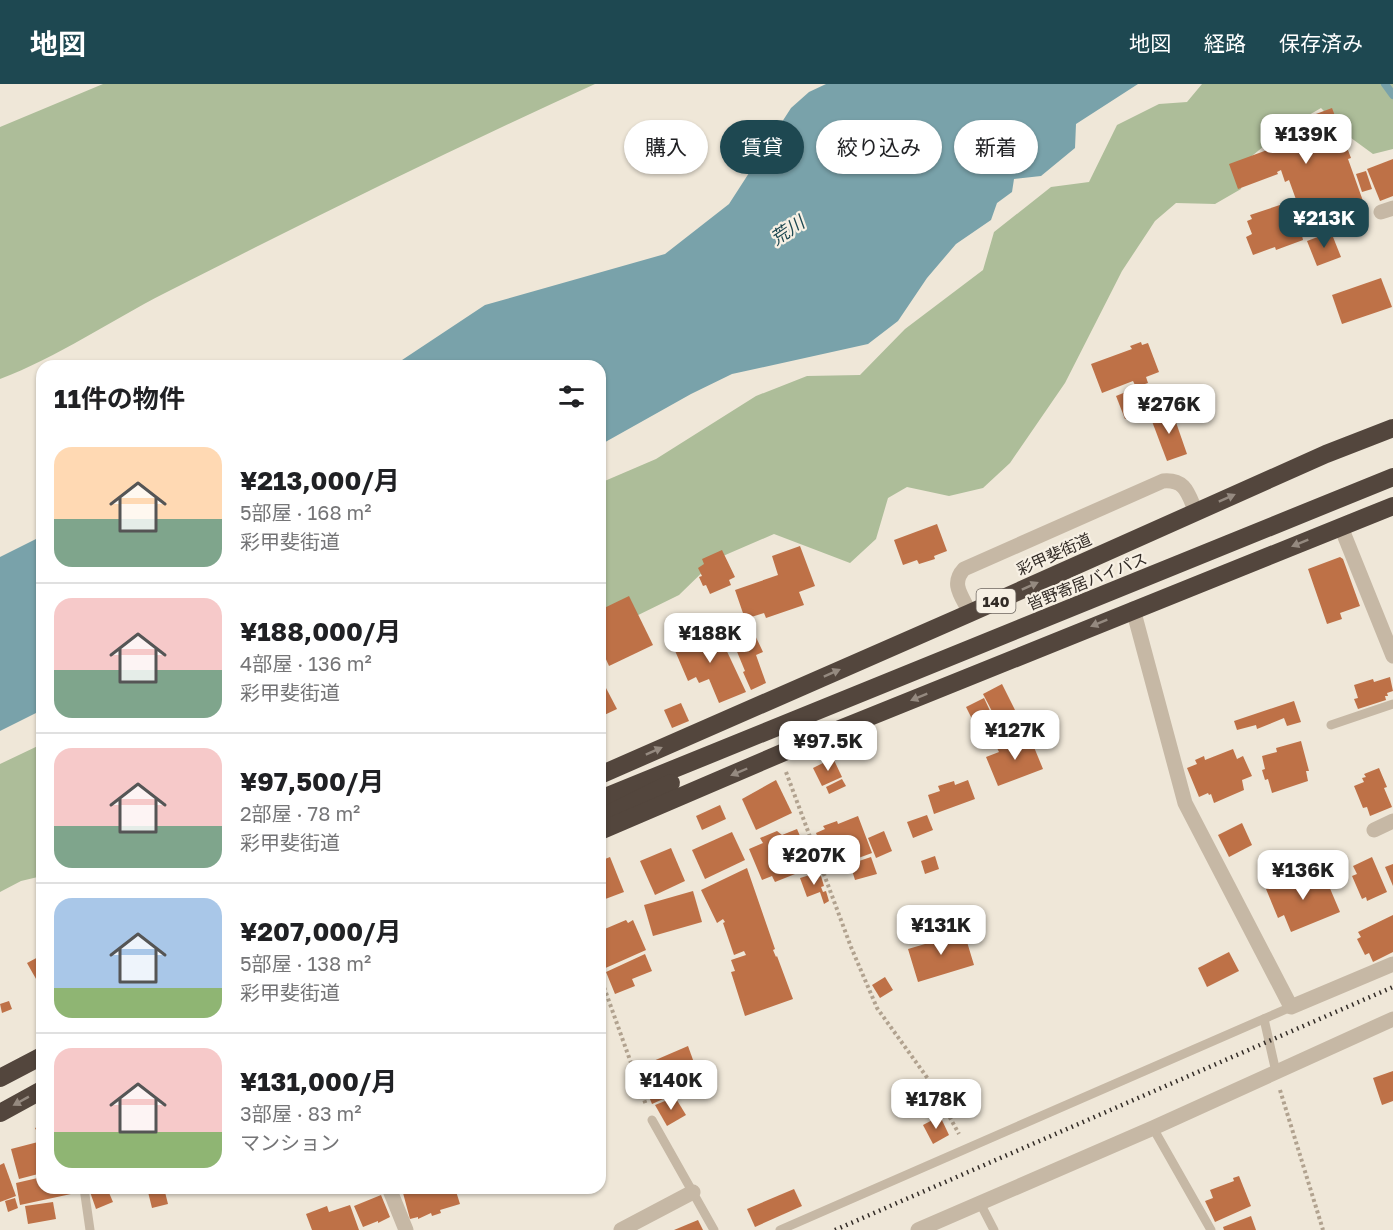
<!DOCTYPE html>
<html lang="ja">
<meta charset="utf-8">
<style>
:root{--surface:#fff;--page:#f6f6f6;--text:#202124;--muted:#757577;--line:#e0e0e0;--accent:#1e4851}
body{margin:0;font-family:"Golos Text","Noto Sans JP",sans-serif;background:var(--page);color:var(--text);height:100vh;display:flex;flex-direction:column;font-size:22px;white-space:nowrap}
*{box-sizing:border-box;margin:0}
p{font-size:20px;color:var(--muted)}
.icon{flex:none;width:33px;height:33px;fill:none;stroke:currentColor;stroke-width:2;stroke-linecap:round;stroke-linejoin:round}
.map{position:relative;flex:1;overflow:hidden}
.panel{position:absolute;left:36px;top:276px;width:570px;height:834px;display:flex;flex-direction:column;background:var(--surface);border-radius:18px;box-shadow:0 2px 4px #0004}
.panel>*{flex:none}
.banner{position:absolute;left:624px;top:36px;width:570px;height:54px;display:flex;gap:12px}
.price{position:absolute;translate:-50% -51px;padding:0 14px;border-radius:12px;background:#fff;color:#222;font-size:20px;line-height:39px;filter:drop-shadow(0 2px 3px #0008)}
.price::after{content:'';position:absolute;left:50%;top:36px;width:18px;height:14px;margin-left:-9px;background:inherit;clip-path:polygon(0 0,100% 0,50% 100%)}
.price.on{background:var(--accent);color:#fff}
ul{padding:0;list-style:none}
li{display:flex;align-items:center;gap:18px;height:150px;padding:0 18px}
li+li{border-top:2px solid var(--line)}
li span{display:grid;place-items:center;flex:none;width:168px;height:120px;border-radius:18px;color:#555}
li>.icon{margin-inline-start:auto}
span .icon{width:72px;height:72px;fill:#fffc;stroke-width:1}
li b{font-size:26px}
h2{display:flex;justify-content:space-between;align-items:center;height:72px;padding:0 18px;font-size:26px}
.chip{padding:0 21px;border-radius:27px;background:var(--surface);box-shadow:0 2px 4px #0004;font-size:21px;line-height:54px}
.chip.on{background:var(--accent);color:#fff}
header{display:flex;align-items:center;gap:36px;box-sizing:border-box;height:84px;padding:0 30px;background:var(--accent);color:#fff}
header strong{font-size:28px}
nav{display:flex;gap:33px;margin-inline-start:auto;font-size:21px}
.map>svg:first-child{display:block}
.green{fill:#adbd99}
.water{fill:#79a2aa}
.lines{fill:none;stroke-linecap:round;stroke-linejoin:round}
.stream{stroke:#79a2aa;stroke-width:8}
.building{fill:#be7147}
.path{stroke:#b1a28f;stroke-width:4;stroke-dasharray:3 3;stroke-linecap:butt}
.lane{stroke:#c6b8a5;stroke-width:9}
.street{stroke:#c6b8a5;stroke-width:15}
.highway{stroke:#53463d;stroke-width:18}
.rail{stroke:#322b26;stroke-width:4.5;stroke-dasharray:1.5 4.5;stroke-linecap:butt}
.oneway{fill:#958a80}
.labels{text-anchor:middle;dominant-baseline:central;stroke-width:4.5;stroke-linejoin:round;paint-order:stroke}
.shield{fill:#f7f0e4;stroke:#6d665f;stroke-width:1.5}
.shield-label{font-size:15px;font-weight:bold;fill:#322b26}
.street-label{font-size:16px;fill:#322b26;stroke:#f7f0e4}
.water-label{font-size:18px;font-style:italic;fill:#1e4851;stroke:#f7f0e4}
</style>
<header>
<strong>地図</strong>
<nav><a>地図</a><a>経路</a><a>保存済み</a></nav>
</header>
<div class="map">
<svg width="1393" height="1146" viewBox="0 0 1393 1146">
<rect width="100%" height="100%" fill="#efe7d8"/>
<g class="green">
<path d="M103,0H595C450,66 307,137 165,209C110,237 58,273 0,295V43Z"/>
<path d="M1202,0H1393V65L1373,70L1347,51L1321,24L1285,45L1247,76L1241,105L1215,120L1176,119L1155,137L1122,187L1065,299L1010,379L983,404L949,412L907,403L888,414L876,455L850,479L774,450L716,475L679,511L624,538L600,545V399L656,375L756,312L807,292L860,291L905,245L983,186L994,148L1051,103L1089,98L1117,41L1159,20L1187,18Z"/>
<path d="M42,660V792L21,797L0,808V680Z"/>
</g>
<g class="water">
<path d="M826,0H1138L1076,40L1075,64L1041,92L1014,95L1012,108L997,119L991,136L956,160L927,194L898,237L868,260L732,290L691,310L600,361V282H393L485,221L665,170L729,120L791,24L809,8Z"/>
<path d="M42,452V626L0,647V473Z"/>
</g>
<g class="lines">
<path class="stream" d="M1385,0L1393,11"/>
</g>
<g class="building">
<path d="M1332,24L1351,74L1348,75L1363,117L1343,125L1341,121L1303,135L1302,133L1298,135L1293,122L1298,121L1289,96L1285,98L1281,86L1277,88L1278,90L1238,105L1229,80L1273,64L1267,48Z"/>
<path d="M1393,75V112L1380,117L1367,85Z"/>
<path d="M1366,87L1372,105L1362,108L1356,90Z"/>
<path d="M1289,118L1297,139L1299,138L1303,156L1276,166L1275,163L1253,171L1246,153L1252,150L1247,137L1252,135L1250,131Z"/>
<path d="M1331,148L1341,173L1317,182L1307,157Z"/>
<path d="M1381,194L1392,223L1342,240L1332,211Z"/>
<path d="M1141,258L1142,261L1148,259L1159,288L1146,293L1148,299L1136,303L1133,297L1102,309L1091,280L1132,265L1130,262Z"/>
<path d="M1133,305L1142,329L1125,335L1116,312Z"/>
<path d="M1166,314L1169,322L1150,329L1147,321Z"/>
<path d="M1171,324L1187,370L1167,377L1150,332Z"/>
<path d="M937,440L947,467L934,472L935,475L919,480L917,476L903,481L894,456Z"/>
<path d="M800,462L815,502L799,508L804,521L766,534L764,529L745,535L735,506L778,491L772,472Z"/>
<path d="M722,466L735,493L729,496L731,501L710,510L706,501L703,502L699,493L702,492L698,484L704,480L702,475Z"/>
<path d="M1340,473L1343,475L1360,522L1340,529L1342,535L1327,540L1308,485Z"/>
<path d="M629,512L653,561L609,582L600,562V526Z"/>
<path d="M716,544L746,608L719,619L709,595L699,599L696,593L688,597L673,562Z"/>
<path d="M754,549L763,568L756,571L766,599L751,606L743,588L745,587L733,558Z"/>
<path d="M1390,593L1393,607L1387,609L1388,612H1385L1386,616L1358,625L1354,615L1358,614L1354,601L1373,595L1374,598Z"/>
<path d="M1002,600L1015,626L996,635L983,610Z"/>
<path d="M606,604L617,625L600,633V607Z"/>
<path d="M984,614L992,631L974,639L966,623Z"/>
<path d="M1294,617L1301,638L1287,642L1284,634L1257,645L1256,641L1237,646L1234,637Z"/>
<path d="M681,619L689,637L672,644L664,626Z"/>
<path d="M1029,651L1043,685L998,702L986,673L999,668L997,664Z"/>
<path d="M1301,657L1309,687H1306L1308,697L1272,709L1268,695L1265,696L1262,686L1265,685L1262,672L1277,668L1276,664Z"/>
<path d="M1233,665L1237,675L1243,672L1252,692L1242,696L1244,706L1214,719L1211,710L1209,711L1208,709L1199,713L1187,684L1197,680L1195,676L1204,672L1205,676Z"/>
<path d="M833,674L842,693L822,702L813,684Z"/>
<path d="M1379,684L1387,703L1384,704L1392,723L1370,732L1367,723L1363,724L1354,702L1364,698L1362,694L1366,693L1364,690Z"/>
<path d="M842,695L846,702L829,710L826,703Z"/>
<path d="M776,696L792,729L756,746L742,715Z"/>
<path d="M968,696L975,715L934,730L928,711L940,707L938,702L954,697L955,701Z"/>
<path d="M720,721L726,735L702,746L696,732Z"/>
<path d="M927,731L933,746L913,754L907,738Z"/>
<path d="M858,732L872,769L853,776L852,773L829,781L816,749L825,745L823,742L837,737L838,740Z"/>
<path d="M1242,739L1252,761L1229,773L1218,751Z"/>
<path d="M797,745L806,766L803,767L806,776L802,777L805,786L775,798L772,792L762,796L749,765L763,759L760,754L777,747L782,751Z"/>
<path d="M884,747L892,767L876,774L868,754Z"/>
<path d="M732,748L745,776L705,795L692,766Z"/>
<path d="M671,764L685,797L655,811L640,777Z"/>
<path d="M935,772L939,785L925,790L921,777Z"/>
<path d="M610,773L624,808L600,817V777Z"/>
<path d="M871,773L877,790L855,796L850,780Z"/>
<path d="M1372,773L1387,808L1367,817L1366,813L1362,815L1352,792L1357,790L1353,782Z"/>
<path d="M1393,780V802L1385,783Z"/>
<path d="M747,784L775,865L773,866L776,873L777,872L793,915L745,932L731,888L735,887L731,876L746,871L744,867L734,871L723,839L725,838L723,835L717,839L701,806Z"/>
<path d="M1323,788L1340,828L1291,848L1284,831L1278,834L1266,805L1290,795L1292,800Z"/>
<path d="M816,789L818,793L821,792L824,802L821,803L823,808L826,807L829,817L824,820L820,808L807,813L800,794Z"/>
<path d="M693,807L702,838L653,852L644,821Z"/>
<path d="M1393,831V868L1373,878L1369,869L1365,871L1357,855L1361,853L1358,848Z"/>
<path d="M626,836L628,839L633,836L646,866L601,886L600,847Z"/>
<path d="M951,848L952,852L964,848L974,881L918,898L908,865L925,860L924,856Z"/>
<path d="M1229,868L1239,887L1207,903L1198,884Z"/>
<path d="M645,870L652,887L632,895L635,902L615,910L606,888Z"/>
<path d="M42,871V901L40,902L27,879Z"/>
<path d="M885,893L893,906L880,914L872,901Z"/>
<path d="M9,917L12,925L2,929L0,920Z"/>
<path d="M600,921L606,936L600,938Z"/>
<path d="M688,962L701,998L652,1020L637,984Z"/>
<path d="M1393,987V1017L1382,1021L1373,994Z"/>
<path d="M675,1013L686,1031L667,1042L655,1021Z"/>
<path d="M940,1032L949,1051L933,1060L923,1041Z"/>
<path d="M42,1041V1051L39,1052L35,1044Z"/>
<path d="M38,1058L39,1063L42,1062V1089L19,1095L11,1065Z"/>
<path d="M4,1079L16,1112L0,1118V1081Z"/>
<path d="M1239,1092L1251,1122L1215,1138L1205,1117L1213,1114L1210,1106L1234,1097L1233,1094Z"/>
<path d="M42,1093V1104H80V1106L71,1109V1110L20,1121L16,1099Z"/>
<path d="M92,1104H107L113,1118L96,1125L89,1105Z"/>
<path d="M147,1104H164L168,1120L152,1124Z"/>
<path d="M429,1104H455L460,1120L440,1126L441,1129L432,1132L431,1129L418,1135V1133L410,1135L403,1109L415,1105L416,1108Z"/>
<path d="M794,1105L802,1122L755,1143L747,1125Z"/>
<path d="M381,1111L390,1133L378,1139V1137L363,1143L354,1122Z"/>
<path d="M15,1114L18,1124L8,1128L5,1117Z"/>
<path d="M53,1118L56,1135L28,1140L25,1122Z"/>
<path d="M350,1121L359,1146H312L306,1130L327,1122L329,1128Z"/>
<path d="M1251,1132L1256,1146H1224L1223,1143Z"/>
<path d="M698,1136L703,1146H674Z"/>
</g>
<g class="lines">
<g class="path">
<path d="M786,688L851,863L877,924L931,999L959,1050"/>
<path d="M600,892L646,1021"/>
<path d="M1280,1006L1323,1146"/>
</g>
<g class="lane">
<path d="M1331,641L1393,620"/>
<path d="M1264,935L1276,988"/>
<path d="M652,1036L714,1146"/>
<path d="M1153,1044L1211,1146"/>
<path d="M84,1104L90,1146"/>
<path d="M980,1119L994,1146"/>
<path d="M780,1146L1291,923"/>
</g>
<g class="street">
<path d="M1381,128L1393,124"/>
<path d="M1341,443L1393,572"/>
<path d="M1133,525L1185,719L1291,923L1393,880"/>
<path d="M970,529C962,512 950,500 964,485L1163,397C1186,395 1188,410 1196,428"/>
<path d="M1374,746L1393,737"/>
<path d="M389,1104L406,1146"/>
<path d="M621,1146L693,1108"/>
<path d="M918,1146L1153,1044L1393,935"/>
</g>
<g class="highway">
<path d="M600,691L970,529L1326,370L1393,344"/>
<path d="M600,715L1393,393"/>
<path d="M600,734L671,699"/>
<path d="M600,747L810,657L1393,422"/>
<path d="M0,994L42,972"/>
<path d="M0,1029L42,1006"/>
</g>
<path class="rail" d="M835,1146L1393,903"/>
</g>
<defs><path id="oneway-solid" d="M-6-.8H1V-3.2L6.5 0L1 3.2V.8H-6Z" transform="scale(1.5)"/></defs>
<g class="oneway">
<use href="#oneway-solid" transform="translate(1227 414) rotate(-24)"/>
<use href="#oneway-solid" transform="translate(1300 459) rotate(158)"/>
<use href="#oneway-solid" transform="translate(1030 502) rotate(-24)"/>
<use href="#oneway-solid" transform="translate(1099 539) rotate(158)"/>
<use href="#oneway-solid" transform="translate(832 589) rotate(-24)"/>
<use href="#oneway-solid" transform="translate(919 613) rotate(158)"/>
<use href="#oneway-solid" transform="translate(654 667) rotate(-24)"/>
<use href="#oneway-solid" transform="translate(739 688) rotate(157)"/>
<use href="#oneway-solid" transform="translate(21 1017) rotate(151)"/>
</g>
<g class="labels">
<rect class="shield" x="976.5" y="505" width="39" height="24" rx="4.5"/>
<g class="shield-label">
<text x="996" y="517">140</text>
</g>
<g class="street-label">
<text transform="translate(1054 470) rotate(-24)">彩甲斐街道</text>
<text transform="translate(1087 497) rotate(-22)">皆野寄居バイパス</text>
</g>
<g class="water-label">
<text transform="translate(787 146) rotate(-34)">荒川</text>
</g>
</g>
</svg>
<b class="price" style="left:1306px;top:81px">¥139K</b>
<b class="price on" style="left:1324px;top:165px">¥213K</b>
<b class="price" style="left:1169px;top:351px">¥276K</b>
<b class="price" style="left:710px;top:580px">¥188K</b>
<b class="price" style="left:1015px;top:677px">¥127K</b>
<b class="price" style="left:828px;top:688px">¥97.5K</b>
<b class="price" style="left:814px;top:802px">¥207K</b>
<b class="price" style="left:1303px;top:817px">¥136K</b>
<b class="price" style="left:941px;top:872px">¥131K</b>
<b class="price" style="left:671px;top:1027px">¥140K</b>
<b class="price" style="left:936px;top:1046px">¥178K</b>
<div class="banner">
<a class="chip">購入</a>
<a class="chip on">賃貸</a>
<a class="chip">絞り込み</a>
<a class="chip">新着</a>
</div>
<section class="panel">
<h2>11件の物件<svg class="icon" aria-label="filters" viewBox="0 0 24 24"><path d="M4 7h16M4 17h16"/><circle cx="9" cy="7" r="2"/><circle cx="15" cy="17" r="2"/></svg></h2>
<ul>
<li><span style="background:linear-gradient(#ffd9b3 60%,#7fa58c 0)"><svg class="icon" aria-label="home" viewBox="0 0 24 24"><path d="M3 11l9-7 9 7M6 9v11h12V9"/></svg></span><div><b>¥213,000/月</b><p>5部屋 · 168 m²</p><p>彩甲斐街道</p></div></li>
<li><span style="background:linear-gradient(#f6c9c9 60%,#7fa58c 0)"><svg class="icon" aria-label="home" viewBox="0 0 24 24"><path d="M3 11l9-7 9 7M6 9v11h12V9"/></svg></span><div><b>¥188,000/月</b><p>4部屋 · 136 m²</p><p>彩甲斐街道</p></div></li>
<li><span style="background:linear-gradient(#f6c9c9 65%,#7fa58c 0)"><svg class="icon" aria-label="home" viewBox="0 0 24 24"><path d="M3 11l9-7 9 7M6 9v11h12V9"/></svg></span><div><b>¥97,500/月</b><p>2部屋 · 78 m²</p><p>彩甲斐街道</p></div></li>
<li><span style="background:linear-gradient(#a9c7e8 75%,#8fb573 0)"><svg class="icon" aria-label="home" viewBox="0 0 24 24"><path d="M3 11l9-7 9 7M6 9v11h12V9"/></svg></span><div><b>¥207,000/月</b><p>5部屋 · 138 m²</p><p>彩甲斐街道</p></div></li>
<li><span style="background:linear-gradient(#f6c9c9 70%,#8fb573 0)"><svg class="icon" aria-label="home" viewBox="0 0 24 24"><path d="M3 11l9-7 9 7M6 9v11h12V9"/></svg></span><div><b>¥131,000/月</b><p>3部屋 · 83 m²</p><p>マンション</p></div></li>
</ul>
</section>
</div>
